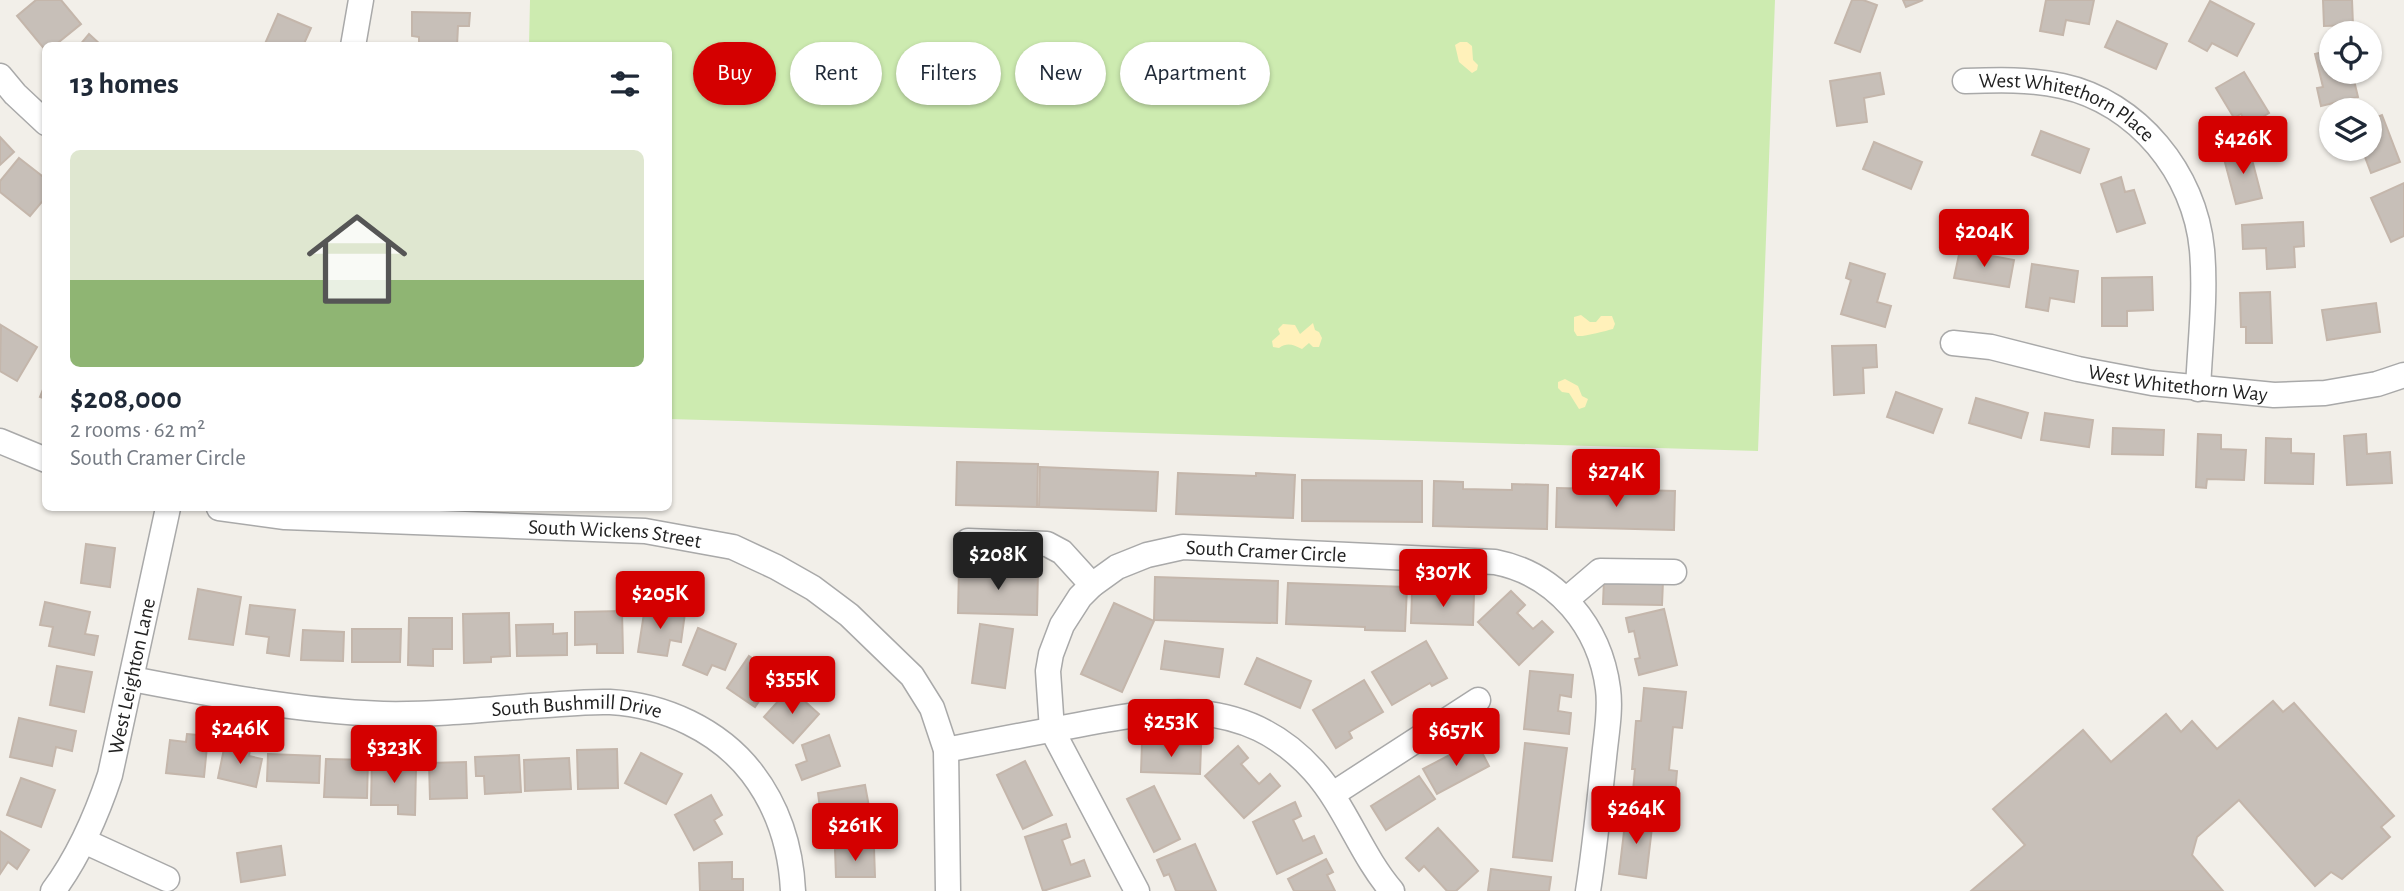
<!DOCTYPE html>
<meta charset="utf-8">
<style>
:root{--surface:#fff;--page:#f2f2f3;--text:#1f2937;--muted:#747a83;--accent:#d40000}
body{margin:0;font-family:"Alegreya Sans",sans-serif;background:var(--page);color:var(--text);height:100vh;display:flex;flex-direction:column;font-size:26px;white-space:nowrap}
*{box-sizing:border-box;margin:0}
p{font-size:23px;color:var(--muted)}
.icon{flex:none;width:38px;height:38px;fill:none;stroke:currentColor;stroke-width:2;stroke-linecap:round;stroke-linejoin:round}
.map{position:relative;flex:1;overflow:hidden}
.details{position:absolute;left:42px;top:42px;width:630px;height:469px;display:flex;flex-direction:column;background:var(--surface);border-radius:10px;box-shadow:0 2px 5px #0004}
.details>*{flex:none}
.top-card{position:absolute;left:693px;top:42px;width:665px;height:63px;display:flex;gap:14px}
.fabs{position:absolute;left:2319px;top:21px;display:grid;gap:14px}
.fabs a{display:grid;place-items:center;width:63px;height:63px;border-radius:50%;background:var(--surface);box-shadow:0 2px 5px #0004;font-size:35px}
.price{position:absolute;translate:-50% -60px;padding:0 16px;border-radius:7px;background:var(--accent);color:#fff;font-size:23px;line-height:46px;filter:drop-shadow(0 2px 4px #0008)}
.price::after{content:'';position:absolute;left:50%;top:42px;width:21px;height:16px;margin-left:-10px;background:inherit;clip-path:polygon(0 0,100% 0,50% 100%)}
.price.on{background:#222;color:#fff}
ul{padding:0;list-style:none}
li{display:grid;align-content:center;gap:14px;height:371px;padding:0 28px}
li span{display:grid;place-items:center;height:217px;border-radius:10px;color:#555}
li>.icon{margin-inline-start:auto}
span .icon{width:126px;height:126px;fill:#fffc;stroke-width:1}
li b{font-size:30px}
h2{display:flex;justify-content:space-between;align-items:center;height:84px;padding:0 28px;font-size:30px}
.pill{padding:0 24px;border-radius:32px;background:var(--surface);box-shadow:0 2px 5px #0004;font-size:24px;line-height:63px}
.pill.on{background:var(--accent);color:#fff}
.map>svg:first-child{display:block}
.grass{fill:#cdebb0}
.sand{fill:#fff1ba}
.building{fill:#c7bfb8;stroke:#c4b6ab;stroke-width:2}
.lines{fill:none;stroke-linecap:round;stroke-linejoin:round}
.street-casing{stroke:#a9a9a9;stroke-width:27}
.street{stroke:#fff;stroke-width:24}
.labels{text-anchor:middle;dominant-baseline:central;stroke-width:5;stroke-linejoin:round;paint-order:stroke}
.street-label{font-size:21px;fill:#222;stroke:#fff}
</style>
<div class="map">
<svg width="2404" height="891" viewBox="0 0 2404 891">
<rect width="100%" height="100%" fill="#f2efe9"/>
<path class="grass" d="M530,0H1775L1758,451L669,419L668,46H529Z"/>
<g class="sand">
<path d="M1460,42H1467L1472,46L1473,60L1478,65L1477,70L1472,73L1459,62L1455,45Z"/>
<path d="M1581,315L1590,322H1596L1601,316H1612L1615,324L1613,329C1605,331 1584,337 1577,336L1574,331V317Z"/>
<path d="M1313,323L1315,330L1319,332L1322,338L1319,347H1313L1309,343L1302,349C1293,345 1288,342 1279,348L1273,347L1272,341L1280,334L1278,329L1283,324L1295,325L1300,334Z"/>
<path d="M1565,379L1578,386L1582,396L1588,399L1585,407L1579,409L1569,393L1562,392L1558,388V382Z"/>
</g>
<g class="building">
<path d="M36,0H61L81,24L54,46H46V51L17,16Z"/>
<path d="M1852,0H1863L1877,5L1860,52L1835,43Z"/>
<path d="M1903,0H1923L1906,7Z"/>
<path d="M2046,0H2094L2089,24L2066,20L2063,35L2040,31Z"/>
<path d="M2323,0H2352L2353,25L2324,26Z"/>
<path d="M2210,1L2254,24L2237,56L2212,43L2207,51L2189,41Z"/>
<path d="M412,12L470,13L469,26H458L457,46H419V37L412,36Z"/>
<path d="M278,14L311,28L303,46H264Z"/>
<path d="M2117,21L2167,44L2156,69L2105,47Z"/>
<path d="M89,34L102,46H79Z"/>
<path d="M2331,50V72H2352L2358,97L2321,106L2317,88L2323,87L2315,54Z"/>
<path d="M2244,72L2269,113L2248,126L2241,114L2234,118L2216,88Z"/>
<path d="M1880,73L1884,94L1864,98L1867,122L1837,126L1830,81Z"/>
<path d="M2382,115L2400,162L2371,173L2362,149H2370V120Z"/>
<path d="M2041,131L2089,149L2080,173L2032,155Z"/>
<path d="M0,137L14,152L0,165Z"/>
<path d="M1874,142L1922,162L1911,189L1863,169Z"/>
<path d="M2249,148L2262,198L2236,204L2223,155Z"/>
<path d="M19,158L46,179V197L30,216L0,192V181Z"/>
<path d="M2121,177L2125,192L2134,190L2145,223L2117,232L2101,184Z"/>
<path d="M2404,183V236L2391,242L2371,198Z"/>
<path d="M2303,222L2304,246L2294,247L2295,267L2267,269L2266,248L2243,249L2242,225Z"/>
<path d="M1960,250L2014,260L2009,287L1954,278Z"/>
<path d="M1850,263L1885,274L1877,302L1891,306L1885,327L1841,314L1851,280L1846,278Z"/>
<path d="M2032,264L2078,271L2074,302L2050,298L2048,311L2026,307Z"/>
<path d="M2152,277L2153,310L2127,311V326H2102V278Z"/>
<path d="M2270,292L2272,343H2246V327H2241L2240,293Z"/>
<path d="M2376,303L2380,332L2327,340L2322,310Z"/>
<path d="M1,325L37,347L17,381L0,371Z"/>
<path d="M1876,345L1877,367L1863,368L1864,393L1834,395L1832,346Z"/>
<path d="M46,382V399L40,397Z"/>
<path d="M1896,392L1942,409L1933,433L1887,417Z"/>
<path d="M1976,398L2028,413L2021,438L1969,423Z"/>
<path d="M2045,413L2093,420L2089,447L2041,440Z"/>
<path d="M2113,428L2164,430L2163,455L2112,454Z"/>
<path d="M2198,434L2221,435V449L2246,450L2244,480L2207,479L2206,488L2196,487Z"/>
<path d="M2366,434L2367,454L2390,452L2392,483L2347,485L2344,436Z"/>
<path d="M2266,438L2291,439V453L2314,454L2313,484L2265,483Z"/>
<path d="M957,462L1038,464L1037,507L956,505Z"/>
<path d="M1040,467L1158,472L1156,511L1039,507Z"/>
<path d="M1178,473L1256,476V473L1295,475L1293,518L1176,514Z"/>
<path d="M1302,480L1422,481V522L1302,521Z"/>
<path d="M1434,481L1463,482V489L1512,490V484L1548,485L1547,529L1433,526Z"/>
<path d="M1557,488L1675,491L1674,530L1556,527Z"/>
<path d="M86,544L115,548L110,587L81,583Z"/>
<path d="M959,568L1038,571L1037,615L958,613Z"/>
<path d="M1155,577L1278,581L1277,623L1154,620Z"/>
<path d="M1604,579L1663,581L1662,605L1603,604Z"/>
<path d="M1288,583L1407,587L1405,631L1365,630V627L1286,624Z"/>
<path d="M198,589L241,597L233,645L189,639Z"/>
<path d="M1511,591L1525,605L1517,613L1533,629L1542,621L1553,632L1519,665L1478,622Z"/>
<path d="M1412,593L1474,594L1473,625L1411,623Z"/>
<path d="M45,602L90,612L85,634L98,636L94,655L49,646L53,627L40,625Z"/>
<path d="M1114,603L1154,621L1122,692L1081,674Z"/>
<path d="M250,605L295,610L289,656L267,653L269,637L246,634Z"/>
<path d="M645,607L685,613L681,642L670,640L667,656L638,652Z"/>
<path d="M1664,609L1677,665L1639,675L1635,659L1640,658L1634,631L1629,632L1626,618Z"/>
<path d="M622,611L623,653H597V644L575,645V612Z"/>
<path d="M509,613L510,656L491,657V662L464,663L463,614Z"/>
<path d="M409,618H452V649H433V666L408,665Z"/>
<path d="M553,624V634L567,633V655L517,656L516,625Z"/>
<path d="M980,624L1013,629L1005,688L972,683Z"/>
<path d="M698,628L736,644L725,670L712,665L707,675L683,665Z"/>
<path d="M352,629H401L400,662H352Z"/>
<path d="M303,630L344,632L343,661L301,660Z"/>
<path d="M1165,641L1223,649L1219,677L1161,669Z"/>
<path d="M1426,641L1447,678L1432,686L1430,683L1392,705L1372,672Z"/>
<path d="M749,656L777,675L755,707L727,688Z"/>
<path d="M1257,658L1311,681L1300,708L1245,684Z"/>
<path d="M57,666L92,672L84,712L50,705Z"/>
<path d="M1530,671L1573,675L1571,697L1560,695L1558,711L1571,713L1569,734L1524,729Z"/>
<path d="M1364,680L1383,712L1349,732L1352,738L1336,748L1313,710Z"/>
<path d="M790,688L819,714L793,743L764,717Z"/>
<path d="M1644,688L1686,692L1682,728L1673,727L1669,770L1677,771L1674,806L1632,802L1635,769H1632L1636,721H1641Z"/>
<path d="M2273,701L2283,712L2294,703L2394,816L2381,827L2390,837L2342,879L2331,872L2315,886L2239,800L2197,837L2192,855L2223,891H1971L2025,845L1993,809L2083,730L2111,762L2166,714L2181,732L2192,721L2217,749Z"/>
<path d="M19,718L76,731L72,751L56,747L52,766L10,757Z"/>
<path d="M187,734L208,736L204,777L166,773L170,740L186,742Z"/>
<path d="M829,735L840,766L802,780L796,765L807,761L802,745Z"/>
<path d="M1476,741L1489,766L1437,794L1423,769Z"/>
<path d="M1142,743L1201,746L1200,774L1141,772Z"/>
<path d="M1525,743L1567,748L1552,861L1513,857Z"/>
<path d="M225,744L250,749L249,756L262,759L256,787L218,778Z"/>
<path d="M1238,746L1248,758L1241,764L1259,784L1270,774L1280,786L1244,818L1205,776Z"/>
<path d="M617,749L618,788L578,789L577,750Z"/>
<path d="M641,753L682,774L666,804L625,783Z"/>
<path d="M268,754L320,756L319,783L267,781Z"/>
<path d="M519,755L521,792L485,794L484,776H476L475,757Z"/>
<path d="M372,757L397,758V766L416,767L415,815L398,814V805H371Z"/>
<path d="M569,758L571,789L525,791L524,760Z"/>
<path d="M326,759L368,760L367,798L324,797Z"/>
<path d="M1025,761L1052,815L1023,829L997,775Z"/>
<path d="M466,762L467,798L430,799L429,763Z"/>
<path d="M1419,776L1435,799L1386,830L1371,806Z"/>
<path d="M21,778L55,790L41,827L7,815Z"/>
<path d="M865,785L872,823L823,832L818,793Z"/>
<path d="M1154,786L1180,839L1154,852L1127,799Z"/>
<path d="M711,795L722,815L714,820L722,834L694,850L675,815Z"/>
<path d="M1295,802L1301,816L1293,820L1303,841L1314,836L1322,853L1277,874L1253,822Z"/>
<path d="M1626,815L1653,819L1646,878L1619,874Z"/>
<path d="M1066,824L1070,837L1062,840L1071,865L1084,860L1090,876L1043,891L1025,837Z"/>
<path d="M1438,828L1478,871L1456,891H1447L1424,866L1419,871L1406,858Z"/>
<path d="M0,831L29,850L17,869L8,862L0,874Z"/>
<path d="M1195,844L1216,891H1176L1169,874L1164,876L1157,860Z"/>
<path d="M281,846L285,875L241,882L237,853Z"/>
<path d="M874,848L875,877H836L835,849Z"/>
<path d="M1326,859L1333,872L1327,875L1335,891H1294L1288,879Z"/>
<path d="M732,862V879H743V891H700L699,863Z"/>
<path d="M1491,869L1551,877L1549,891H1488Z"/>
</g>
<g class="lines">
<g class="street-casing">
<g id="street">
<path d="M353,46L361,0"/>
<path d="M0,76L15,94L46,123"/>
<path id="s1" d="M1965,81C1998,80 2030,79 2062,86C2137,102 2195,173 2202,250C2206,295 2200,343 2198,389"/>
<path id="s2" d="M1953,343L1991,347L2078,369L2152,383L2274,395L2325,393L2377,384L2404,375"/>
<path d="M0,441L46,460"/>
<path id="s3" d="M219,508L285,517L645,531L733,547L776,567L813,588L849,615L912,676L932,708L946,750L948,891"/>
<path d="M968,541L1047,544L1062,552L1092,585"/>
<path d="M1566,600L1600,571L1674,572"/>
<path id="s4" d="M132,679C215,695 298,711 383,714C432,715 482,710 531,706C557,705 584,701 610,702C664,705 719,730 752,773C778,807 791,848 793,891"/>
<path d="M946,750C987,742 1027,734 1067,727C1159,709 1244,693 1314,771C1346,807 1361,855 1392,891"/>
<path d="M1333,794L1478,700"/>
<path d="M84,841L167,879"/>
<path id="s5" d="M53,891C79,856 96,817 110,775L168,508"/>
<path id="s6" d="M1137,891L1052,730L1048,671L1051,654L1062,625L1080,597L1092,585L1117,567L1147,555L1183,547L1495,562C1557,574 1600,627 1608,689C1611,711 1606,736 1604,758C1599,803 1595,847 1588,891"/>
</g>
</g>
<use href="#street" class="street"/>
</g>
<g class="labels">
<g class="street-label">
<text stroke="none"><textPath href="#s1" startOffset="108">West Whitethorn Place</textPath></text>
<text stroke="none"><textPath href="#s2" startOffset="229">West Whitethorn Way</textPath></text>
<text stroke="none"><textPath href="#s3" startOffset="397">South Wickens Street</textPath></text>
<text stroke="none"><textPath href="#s6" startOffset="523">South Cramer Circle</textPath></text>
<text stroke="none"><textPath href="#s5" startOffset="231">West Leighton Lane</textPath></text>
<text stroke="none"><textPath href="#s4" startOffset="448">South Bushmill Drive</textPath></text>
</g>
</g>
</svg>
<div class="fabs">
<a><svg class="icon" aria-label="locate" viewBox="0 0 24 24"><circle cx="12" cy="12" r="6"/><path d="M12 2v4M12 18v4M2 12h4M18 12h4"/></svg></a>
<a><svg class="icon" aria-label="layers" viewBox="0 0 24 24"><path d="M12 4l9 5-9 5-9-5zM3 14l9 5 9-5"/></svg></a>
</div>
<b class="price" style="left:2243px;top:176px">$426K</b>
<b class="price" style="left:1984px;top:269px">$204K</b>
<b class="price" style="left:1616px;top:509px">$274K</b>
<b class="price on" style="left:998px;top:592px">$208K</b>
<b class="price" style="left:1443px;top:609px">$307K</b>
<b class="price" style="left:660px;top:631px">$205K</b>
<b class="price" style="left:792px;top:716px">$355K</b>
<b class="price" style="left:1171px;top:759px">$253K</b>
<b class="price" style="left:240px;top:766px">$246K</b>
<b class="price" style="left:1456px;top:768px">$657K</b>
<b class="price" style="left:394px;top:785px">$323K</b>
<b class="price" style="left:1636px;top:846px">$264K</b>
<b class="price" style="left:855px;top:863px">$261K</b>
<div class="top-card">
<a class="pill on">Buy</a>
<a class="pill">Rent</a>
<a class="pill">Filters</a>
<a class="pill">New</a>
<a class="pill">Apartment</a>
</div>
<section class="details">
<h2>13 homes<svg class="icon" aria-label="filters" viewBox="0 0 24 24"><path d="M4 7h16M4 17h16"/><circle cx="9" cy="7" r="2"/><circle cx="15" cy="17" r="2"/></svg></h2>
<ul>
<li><span style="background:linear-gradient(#dfe7d0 60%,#8fb573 0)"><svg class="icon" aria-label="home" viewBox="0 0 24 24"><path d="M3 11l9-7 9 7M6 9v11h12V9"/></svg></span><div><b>$208,000</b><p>2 rooms · 62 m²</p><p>South Cramer Circle</p></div></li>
</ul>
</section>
</div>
